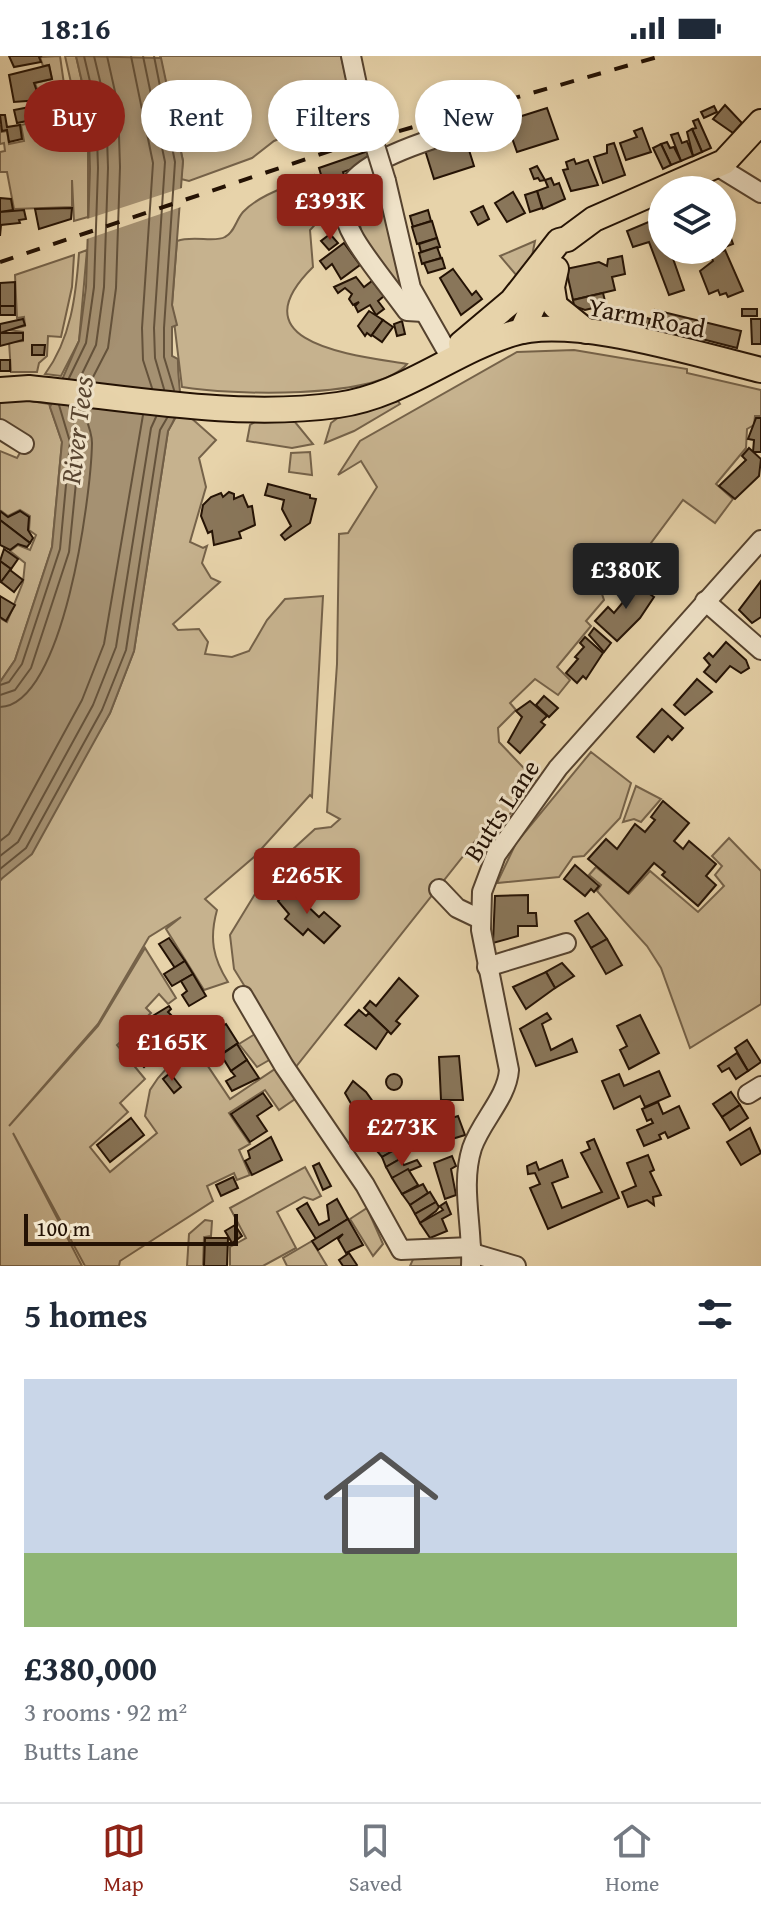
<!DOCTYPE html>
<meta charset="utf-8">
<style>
:root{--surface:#fff;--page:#f6f6f7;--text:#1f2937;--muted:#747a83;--line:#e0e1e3;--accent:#8f2418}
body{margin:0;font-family:"Gentium Book Plus",serif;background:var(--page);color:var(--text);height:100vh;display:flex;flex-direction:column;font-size:30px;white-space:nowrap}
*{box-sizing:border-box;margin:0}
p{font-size:26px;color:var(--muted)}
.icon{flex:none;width:44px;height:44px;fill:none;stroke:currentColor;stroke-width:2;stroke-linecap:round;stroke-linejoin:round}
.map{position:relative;height:1210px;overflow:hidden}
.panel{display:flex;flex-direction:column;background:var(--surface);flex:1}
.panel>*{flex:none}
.hud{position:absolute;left:24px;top:24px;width:714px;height:72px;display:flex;gap:16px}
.buttons{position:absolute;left:648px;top:120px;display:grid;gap:16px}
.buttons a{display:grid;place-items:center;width:88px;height:88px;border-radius:50%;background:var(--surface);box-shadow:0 4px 12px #0003;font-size:40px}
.scale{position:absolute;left:24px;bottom:20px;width:214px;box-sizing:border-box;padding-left:8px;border:4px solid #241204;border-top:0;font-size:22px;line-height:28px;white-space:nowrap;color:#241204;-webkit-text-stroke:6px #efe2c8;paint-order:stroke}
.price{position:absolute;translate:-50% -68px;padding:0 18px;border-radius:8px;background:var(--accent);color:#fff;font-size:26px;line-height:52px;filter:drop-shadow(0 2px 4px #0008)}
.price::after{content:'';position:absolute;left:50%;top:48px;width:24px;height:18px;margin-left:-12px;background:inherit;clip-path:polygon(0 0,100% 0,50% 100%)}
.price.active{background:#222;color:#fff}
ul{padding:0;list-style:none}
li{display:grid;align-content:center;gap:16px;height:424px;padding:0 24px}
li span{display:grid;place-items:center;height:248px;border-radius:0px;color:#555}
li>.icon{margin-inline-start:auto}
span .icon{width:144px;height:144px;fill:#fffc;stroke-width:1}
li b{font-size:34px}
h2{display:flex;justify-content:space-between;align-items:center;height:96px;padding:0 24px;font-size:34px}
.pill{padding:0 28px;border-radius:36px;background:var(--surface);box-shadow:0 4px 12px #0003;font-size:28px;line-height:72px}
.pill.active{background:var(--accent);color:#fff}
.status{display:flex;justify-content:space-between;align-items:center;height:56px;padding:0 40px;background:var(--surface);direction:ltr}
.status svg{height:22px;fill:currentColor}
.tabs{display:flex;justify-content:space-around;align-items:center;height:112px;border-top:2px solid var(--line);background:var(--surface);font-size:22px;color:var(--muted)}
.tabs a{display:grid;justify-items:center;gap:4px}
.tabs .active{color:var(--accent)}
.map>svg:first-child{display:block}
.green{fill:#c6b28e;stroke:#756249;stroke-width:2}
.water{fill:#a59172;stroke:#715e46;stroke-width:2}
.pier{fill:#e7d3aa}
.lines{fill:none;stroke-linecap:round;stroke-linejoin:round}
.shore{stroke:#64523b;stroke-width:2}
.building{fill:#89765a;stroke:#241204;stroke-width:2}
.minor-casing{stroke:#55422e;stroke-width:22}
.major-casing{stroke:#241204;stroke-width:28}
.minor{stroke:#efe2c8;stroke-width:18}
.major{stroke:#e7d3aa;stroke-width:24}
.rail{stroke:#241204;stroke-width:4;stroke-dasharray:14 14;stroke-linecap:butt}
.minor-bridge-casing{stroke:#55422e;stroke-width:22;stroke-linecap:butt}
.minor-bridge{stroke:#efe2c8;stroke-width:18}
.labels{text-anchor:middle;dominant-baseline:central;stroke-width:6;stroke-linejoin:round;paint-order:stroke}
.street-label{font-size:26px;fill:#241204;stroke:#efe2c8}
.water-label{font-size:28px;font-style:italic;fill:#584530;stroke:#efe2c8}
</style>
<div class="status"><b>18:16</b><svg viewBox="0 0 49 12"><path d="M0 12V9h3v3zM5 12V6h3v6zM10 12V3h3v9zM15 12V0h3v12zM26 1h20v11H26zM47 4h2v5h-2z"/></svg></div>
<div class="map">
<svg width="761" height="1210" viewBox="0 0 761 1210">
<rect width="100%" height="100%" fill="#e7d3aa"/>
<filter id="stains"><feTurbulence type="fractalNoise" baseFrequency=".0025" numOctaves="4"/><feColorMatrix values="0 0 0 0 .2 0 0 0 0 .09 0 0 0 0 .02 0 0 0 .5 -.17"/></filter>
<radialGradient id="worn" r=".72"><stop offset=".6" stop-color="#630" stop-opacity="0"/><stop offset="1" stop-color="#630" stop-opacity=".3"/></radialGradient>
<g class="green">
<path d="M60,0L65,35L41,43L35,27L52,23L49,9L43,10L40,1Z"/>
<path d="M65,0H76L88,52V161L74,165L72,124V151L14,153L7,116H0V96L5,95L4,87L0,88V69L1,76L7,75L9,88L24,85L21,69L39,65L36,50L70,48L74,80L77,53Z"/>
<path d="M160,0H341L353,53L274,85L252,102L189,125L181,123L183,105Z"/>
<path d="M374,118L395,185L405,237C371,193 340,174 374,118Z"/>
<path d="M314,119L324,141L325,158L310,174L313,211C235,288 354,299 407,308C377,344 228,339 182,331L172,249L177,185C193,179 215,187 225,181C234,177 236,164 243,156C260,138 292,129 314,119Z"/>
<path d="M535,185L532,200L517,220L500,200Z"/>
<path d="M87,194L79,285L61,320L45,318C71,283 76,239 79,197Z"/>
<path d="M74,199L72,231L61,281L48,280L47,300L39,307L37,316H11L9,286L23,285V276L8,274L25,270L24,261L17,262L15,219Z"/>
<path d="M574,294L687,313V317L761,334V360H755L754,369L747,373L746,392L716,428L733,443L715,467L683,444L639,503L627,494L617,507L621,524L611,536L607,534L602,538L604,544L586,565L591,570L557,611L570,624L558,639L535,623L510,647L516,654L498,672L499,686L538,727L509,759L476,784L295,1012L234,913L230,879L269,815L315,773L331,771L340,763L327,756L337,608L339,478L348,477L377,431L361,405L338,419L360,385L517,296Z"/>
<path d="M18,343L49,348L62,386L52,491L15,604L0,626V562L7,566L23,526L25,507L10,495L18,489L30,494L36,479L29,474L30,460L20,454L8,460L0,454V395L17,402L25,388L0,372V347Z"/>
<path d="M398,345L400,348L354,375L325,387L331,367L339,361Z"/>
<path d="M177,359L190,361L216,384L199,402L206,431L190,486L203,492L207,490L202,507L211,522L220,526L173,568L178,574L199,573L208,586L205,598L232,601L249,595L267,564L285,543L323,540L312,741L310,739L254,801L205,843L217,854C209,883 213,902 228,926L204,934L166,873L181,861L149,881L98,968L9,1070L98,970L145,892L176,942L168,948L159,938L146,952L151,957L117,989L145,1023L120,1047L128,1056L90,1091L110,1116L157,1077L145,1060L150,1034L158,1022L191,985L230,1043L278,1011L298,1041L279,1054L265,1034L229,1057L250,1088L239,1094L250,1119L237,1124L234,1117L207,1130L213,1145L120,1205L119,1210H85L13,1077L82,1210H0V825L69,727L110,657L134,595L168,375Z"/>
<path d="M258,364L295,366L313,388L292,392L247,385L250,369Z"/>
<path d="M310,396L312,419L289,416L291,397Z"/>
<path d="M591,696L631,727L620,762L584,800L573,801L559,821L497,827L516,787Z"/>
<path d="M636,730L661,743L641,766L634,763L623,766Z"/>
<path d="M729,782L761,815V948L690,992L661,912L647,890L597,835L601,829L589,819L596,811L629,838L650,815L698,856L724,830L715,819L722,810L712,800Z"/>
<path d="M255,978L271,1003L257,1011L239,988Z"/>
<path d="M305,1111L321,1140L313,1144L304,1141L277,1156L296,1192L263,1210H230V1191L246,1182L230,1152Z"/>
<path d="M367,1152L383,1188L373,1200L350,1163Z"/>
<path d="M205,1164L212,1165L211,1180L204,1181L203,1210H187L189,1178Z"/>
<path d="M312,1185L327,1210H287L283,1202Z"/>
<path d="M462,1198L466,1210H410L415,1199Z"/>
</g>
<path class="water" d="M76,0L161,2L183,105L172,249L177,269L172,271V300L178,303C177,336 188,341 168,375L134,595L110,657L32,798L0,824V626L15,604L52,491L62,386L50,351L79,285L86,231L90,113L88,52Z"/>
<path class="pier" d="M185,131L184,150L84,184V164Z"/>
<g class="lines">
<g class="shore">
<path d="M131,0L153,107L142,272L143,304L152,332"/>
<path d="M143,0L165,106L154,272L155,302L164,333"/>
<path d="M154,0L175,106L164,272V301L174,334"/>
<path d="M69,322L86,287L94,231L98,112L96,51L84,0"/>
<path d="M79,324L96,289L104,231L108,112L106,50L94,0"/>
<path d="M91,325L108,292L116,232L120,111L118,49L107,0"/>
<path d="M0,629L9,626L22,608L60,493L70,386L59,349"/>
<path d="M0,639L15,634L31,612L69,496L80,387L69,351"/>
<path d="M0,651C64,649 91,439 92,387C92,375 86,363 82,352"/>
<path d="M0,785L9,778L82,644L104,588L143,359"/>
<path d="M0,800L18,786L93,649L116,591L151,372L156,361"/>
<path d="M0,813L26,792L102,654L126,594L160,374L167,362"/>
</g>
</g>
<g class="building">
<path d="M9,0H42L39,1L41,6L14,11Z"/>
<path d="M49,9L52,23L34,27L40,44L14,46L9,19Z"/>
<path d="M725,49L742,67L733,77L713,63Z"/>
<path d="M35,50L37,63L17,67L14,54Z"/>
<path d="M714,50L717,56L704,62L701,56Z"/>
<path d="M547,52L558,83L517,96L506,65Z"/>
<path d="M67,57L68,68L57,69L55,58Z"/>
<path d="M0,59H5L7,71L20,69L22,83L9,86L7,74L2,75Z"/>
<path d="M698,63L711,92L702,96L692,73L696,72L693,65Z"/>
<path d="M642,72L651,96L626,104L620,87L637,81L634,75Z"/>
<path d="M692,73L702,96L693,100L687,76Z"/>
<path d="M678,77L682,87L687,85L693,100L681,105L671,79Z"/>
<path d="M464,78L474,110L434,123L424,91Z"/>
<path d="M667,86L670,92L674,91L681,105L671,109L661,88Z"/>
<path d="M614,87L625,119L603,127L594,101L607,97V89Z"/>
<path d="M661,88L671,109L663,113L653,92Z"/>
<path d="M368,95L372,106L343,116L345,122L330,127L327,121L322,122L319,112Z"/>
<path d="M574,103L576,108L588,104L598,129L571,135L563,114L568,113L566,106Z"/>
<path d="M537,110L545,124L540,125L538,122L534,123L530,113Z"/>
<path d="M551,122L554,129L559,127L565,143L543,153L537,135L548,131L545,124Z"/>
<path d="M537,135L542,152L530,156L525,139Z"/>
<path d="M513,136L525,157L507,166L495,147Z"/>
<path d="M0,142L11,143L13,154L0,156Z"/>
<path d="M483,150L489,163L478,169L471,156Z"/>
<path d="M72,152L71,163L39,173L35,153Z"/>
<path d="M24,154L26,163L19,164L20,167L1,169L0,180V156Z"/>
<path d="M428,154L431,165L413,171L410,160Z"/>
<path d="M658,162L662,163V194H670L684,234L669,239L649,186L633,191L627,175Z"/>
<path d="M432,165L437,182L417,188L412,171Z"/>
<path d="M728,174L733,188L722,192V177Z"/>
<path d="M330,178L338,187L329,194L321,185Z"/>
<path d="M437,182L440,191L421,196L419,188Z"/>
<path d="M344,187L360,209L341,223L332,208L326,213L320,205Z"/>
<path d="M437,191L441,202L422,208L419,197Z"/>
<path d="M682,194H717L686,205Z"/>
<path d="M725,194L743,235L728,241L726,237L720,239L718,234L709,238L700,215L713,205L711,200Z"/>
<path d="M622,200L625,218L612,221L615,234L573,244L566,213L599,206L607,210L608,203Z"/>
<path d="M442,202L445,212L428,217L424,207Z"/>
<path d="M453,213L472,239L476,235L482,243L461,259L440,222Z"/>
<path d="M356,221L364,231L372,225L384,240L378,245L384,253L376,259L370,249L358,256L355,250L359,246L353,249L349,243L352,238L345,232L338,237L334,231Z"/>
<path d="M15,226V250H0V227Z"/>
<path d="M603,237L606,249L585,254L574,250L573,244Z"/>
<rect x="0" y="250" width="15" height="9"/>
<path d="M606,250L650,263L647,274L609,262Z"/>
<rect x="742" y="253" width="15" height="7"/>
<path d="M655,254L741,275L737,292L651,270Z"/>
<path d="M369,255L383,264L371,280L367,277L365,280L358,270Z"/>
<path d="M23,263L25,269L0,277V268Z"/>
<path d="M751,263H761V288H752Z"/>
<path d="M383,264L393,271L382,286L372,279Z"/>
<path d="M402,265L405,278L397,280L394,268Z"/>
<path d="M0,277H23V284L0,290Z"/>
<path d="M32,289H45L44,299H32Z"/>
<rect x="0" y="304" width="10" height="11"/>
<path d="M756,362H761V396H753L754,384L748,383Z"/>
<path d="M749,392L761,403L759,420L735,443L719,430L746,404L742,400Z"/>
<path d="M268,428L310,439V442L316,443L310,467L285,484L281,479L291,470L282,453L284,444L265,439Z"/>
<path d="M229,436L234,438V443L243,439L248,451L252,450L255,469L239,476L241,482L214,489L212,475L208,477L201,460L203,449L211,441L221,437L223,441Z"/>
<path d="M0,455L8,461L20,455L29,461L28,474L33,482L30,487L0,464Z"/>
<path d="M0,464L30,487L27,491L18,488L10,494L0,489Z"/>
<path d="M4,493L18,503L11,513L0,505Z"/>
<path d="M632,502L643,511L636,520L625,512Z"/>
<path d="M0,505L11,513L1,526L0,525Z"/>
<path d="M10,514L23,524L14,536L1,526Z"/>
<path d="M649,514L665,528L660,534L644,521Z"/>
<path d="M631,525L654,541L640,562L617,585L595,565L608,551L614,557L624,545L618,539Z"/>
<path d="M761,525V561L752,567L739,554Z"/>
<path d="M0,540L15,549L6,565L0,561Z"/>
<path d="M594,572L611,587L604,596L589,579Z"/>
<path d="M585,581L603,597L586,623L583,620L577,627L566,617L578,603L575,601L584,591L580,587Z"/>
<path d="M726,586L746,604L749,612L741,617L730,610L716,626L704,616L710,609L704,602L709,597L713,601Z"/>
<path d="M697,623L712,636L685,659L674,649Z"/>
<path d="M544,640L558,652L549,661L536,649Z"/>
<path d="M530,645L547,660L541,666L545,669L520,697L508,686L522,661L516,655Z"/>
<path d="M662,653L683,672L672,684L668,680L654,696L637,681Z"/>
<path d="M663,745L689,767L674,785L683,793L689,785L716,808L706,820L716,829L698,850L662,819L665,816L654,807L628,837L588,803L606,783L617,793L635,768L645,776L655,764L651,761Z"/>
<path d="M575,809L599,830L594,836L591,833L585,840L564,823Z"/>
<path d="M292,829L305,840L301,844L319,861L324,856L340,870L324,887L308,873L303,879L285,863L289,858L278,845Z"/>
<path d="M528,839V857H536L537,870H518V880L493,887L495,840Z"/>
<path d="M588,857L607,883L591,892L575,865Z"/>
<path d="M169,882L185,905L175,912L159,888Z"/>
<path d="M607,883L622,909L606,918L591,892Z"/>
<path d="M185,905L193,918L172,930L164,918Z"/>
<path d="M562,907L574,920L555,932L546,916Z"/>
<path d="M546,916L555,932L526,953L513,931Z"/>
<path d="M193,918L206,940L189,950L182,939L187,935L181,925Z"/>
<path d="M399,922L418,940L396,965L400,968L391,978L364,952L370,945L376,950Z"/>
<path d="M169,950L171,953L168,956L174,962L162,974L151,961Z"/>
<path d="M359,954L366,960L369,957L388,975L376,993L345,969Z"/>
<path d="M547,957L551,963L542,968L551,994L572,983L577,996L536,1010L520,973Z"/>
<path d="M640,959L659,997L629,1013L620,994L627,990L617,970Z"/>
<path d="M150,961L171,985L144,1011L127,994L130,988L126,983Z"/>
<path d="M226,968L238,987L211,1005L194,985Z"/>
<path d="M747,984L761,1006L748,1015L735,992Z"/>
<path d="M237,988L247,1004L231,1015L221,999Z"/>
<path d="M737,997L748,1015L736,1023L729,1012L722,1016L718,1010Z"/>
<path d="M459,1000L463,1044H441L439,1001Z"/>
<path d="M247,1004L259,1022L232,1035L226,1025L235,1020L231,1015Z"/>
<path d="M659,1015L670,1040L645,1051L640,1040L614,1053L602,1025L619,1018L624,1030Z"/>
<path d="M170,1017L181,1031L174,1037L163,1023Z"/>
<circle cx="394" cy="1026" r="8"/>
<path d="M353,1025L366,1036L381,1057L368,1065L362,1055L357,1058L345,1037Z"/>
<path d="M731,1036L740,1049L722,1061L713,1048Z"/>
<path d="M263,1037L272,1050L257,1060L267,1075L250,1086L231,1058Z"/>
<path d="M658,1046L663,1058L679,1050L689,1072L668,1082L665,1076L659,1079L661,1083L644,1090L637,1074L653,1067L651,1063L647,1065L642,1053Z"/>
<path d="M740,1049L748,1062L730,1074L722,1061Z"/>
<path d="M395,1059L405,1081L399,1084L400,1091L382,1101L372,1089L368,1065L375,1061L379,1068Z"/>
<path d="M458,1060L465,1079L439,1087L433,1068Z"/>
<path d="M131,1062L144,1079L110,1106L97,1089Z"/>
<path d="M422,1071L427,1083L418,1087L413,1074Z"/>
<path d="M750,1072L761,1097L741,1109L727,1086Z"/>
<path d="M271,1081L282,1104L252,1119L245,1105L250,1102L248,1095Z"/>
<path d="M594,1083L619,1142L548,1173L530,1132L540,1128L535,1117L528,1118L527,1110L536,1106L539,1114L562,1104L568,1121L552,1127L562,1152L602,1136L581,1097L590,1093L587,1086Z"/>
<path d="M400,1091L405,1100L386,1111L382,1101Z"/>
<path d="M648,1099L654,1114L650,1116L661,1139L653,1141L654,1149L647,1144L628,1151L622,1136L636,1130L627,1107Z"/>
<path d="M452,1100L456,1110L451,1113L456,1139L445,1143L434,1107Z"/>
<path d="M400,1103L404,1109L417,1104L421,1110L392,1122L386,1111Z"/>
<path d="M319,1107L331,1130L323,1134L313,1110Z"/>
<path d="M408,1113L418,1129L402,1138L392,1122Z"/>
<path d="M233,1121L238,1132L221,1140L216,1129Z"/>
<path d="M423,1128L428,1137L410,1149L402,1138Z"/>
<path d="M430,1136L436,1146L415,1158L410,1149Z"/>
<path d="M337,1143L348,1163L316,1183L297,1153L307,1147L319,1169L329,1164L327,1149Z"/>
<path d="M436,1146L439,1151L436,1155L420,1167L415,1158Z"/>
<path d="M446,1146L451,1158L442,1163L447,1175L430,1182L420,1167L443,1154L440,1150Z"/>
<path d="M348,1163L363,1189L346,1197L338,1183L343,1178L318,1194L312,1185Z"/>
<path d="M235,1169L242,1180L232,1187L225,1175Z"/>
<path d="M205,1182H228L227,1210H204Z"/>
<path d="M349,1197L357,1209L356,1210H343L339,1204Z"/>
</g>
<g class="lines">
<g class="minor-casing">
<g id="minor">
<path d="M351,0L359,38"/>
<path d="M717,110L761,137"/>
<path d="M386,125L411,232L452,304"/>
<path d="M423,256L407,255C342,167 294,129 433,83"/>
<path d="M0,373L24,388"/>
<path d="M705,545L761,594"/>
<path d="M439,833L457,852L480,863"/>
<path d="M487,911L566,887"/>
<path d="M243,940L284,1010L365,1129L401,1194L471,1191"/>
<path d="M748,1038L761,1030"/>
<path d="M472,1197L516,1210"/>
<path d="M471,1210C473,1171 460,1130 472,1092C481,1065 507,1042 509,1014L481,874L482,836L496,799L558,712L761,484"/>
</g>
</g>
<g class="major-casing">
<g id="major">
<path d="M556,213L552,231L555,250L586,275"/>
<path d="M522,275L549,215"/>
<path d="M461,288L512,245L559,185L567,183L594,163L724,106L761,66"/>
<path d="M0,334L29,332C130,342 236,363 338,349C402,340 451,297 511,278C572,258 698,299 761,314"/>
</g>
</g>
<use href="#minor" class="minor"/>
<use href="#major" class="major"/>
<path class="rail" d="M0,206L333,94L661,0"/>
<g class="minor-bridge-casing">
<path id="minor-bridge" d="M359,38L386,125"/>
</g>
<use href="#minor-bridge" class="minor-bridge"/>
</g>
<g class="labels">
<g class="street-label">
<text transform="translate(647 261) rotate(11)">Yarm Road</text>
<text transform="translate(501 754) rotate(-57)">Butts Lane</text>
</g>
<g class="water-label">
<text transform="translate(76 374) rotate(-83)">River Tees</text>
</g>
</g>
<rect width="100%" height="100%" filter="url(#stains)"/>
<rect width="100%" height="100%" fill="url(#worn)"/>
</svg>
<div class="buttons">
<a><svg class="icon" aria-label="layers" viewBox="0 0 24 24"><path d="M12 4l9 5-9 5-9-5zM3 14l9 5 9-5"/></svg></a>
</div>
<div class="scale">100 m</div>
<b class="price" style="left:330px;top:186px">£393K</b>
<b class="price active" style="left:626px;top:555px">£380K</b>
<b class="price" style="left:307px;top:860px">£265K</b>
<b class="price" style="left:172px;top:1027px">£165K</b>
<b class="price" style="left:402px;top:1112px">£273K</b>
<div class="hud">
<a class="pill active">Buy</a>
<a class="pill">Rent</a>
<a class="pill">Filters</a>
<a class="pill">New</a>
</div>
</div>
<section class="panel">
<h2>5 homes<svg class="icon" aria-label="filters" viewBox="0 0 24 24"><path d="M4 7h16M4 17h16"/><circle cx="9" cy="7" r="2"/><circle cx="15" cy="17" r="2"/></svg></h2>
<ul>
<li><span style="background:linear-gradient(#c9d6e8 70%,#8fb573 0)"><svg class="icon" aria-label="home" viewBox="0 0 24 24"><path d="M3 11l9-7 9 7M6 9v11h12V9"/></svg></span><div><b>£380,000</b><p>3 rooms · 92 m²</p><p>Butts Lane</p></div></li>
</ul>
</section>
<nav class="tabs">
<a class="active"><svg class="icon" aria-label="map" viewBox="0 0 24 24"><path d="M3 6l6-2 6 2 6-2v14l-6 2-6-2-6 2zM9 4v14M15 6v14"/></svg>Map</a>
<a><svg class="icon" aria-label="saved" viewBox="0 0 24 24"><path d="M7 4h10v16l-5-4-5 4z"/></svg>Saved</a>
<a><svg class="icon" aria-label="home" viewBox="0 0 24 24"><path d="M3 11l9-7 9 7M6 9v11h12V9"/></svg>Home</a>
</nav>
